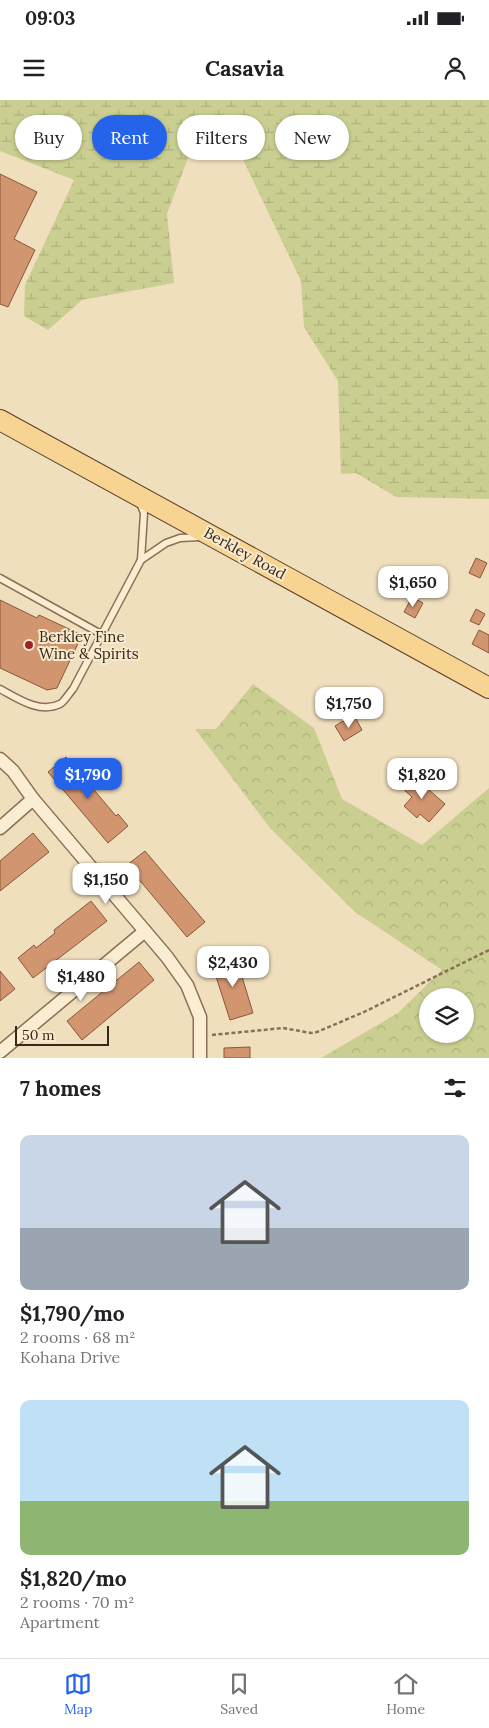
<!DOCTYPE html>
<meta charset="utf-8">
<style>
:root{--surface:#fff;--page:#f6f6f6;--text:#202124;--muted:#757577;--line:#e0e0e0;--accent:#2563eb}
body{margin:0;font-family:Lora,serif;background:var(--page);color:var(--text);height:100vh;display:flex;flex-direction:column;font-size:19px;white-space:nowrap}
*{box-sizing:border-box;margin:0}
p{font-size:16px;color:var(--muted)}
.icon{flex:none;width:28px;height:28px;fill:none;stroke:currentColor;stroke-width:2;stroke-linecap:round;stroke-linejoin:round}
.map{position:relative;height:958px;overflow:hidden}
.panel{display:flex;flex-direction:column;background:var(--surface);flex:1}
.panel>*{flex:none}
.top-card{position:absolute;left:15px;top:15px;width:460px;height:45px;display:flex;gap:10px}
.fabs{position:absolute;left:419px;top:888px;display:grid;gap:10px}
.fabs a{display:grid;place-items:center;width:55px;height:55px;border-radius:50%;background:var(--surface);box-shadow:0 1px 4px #0004;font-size:25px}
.scale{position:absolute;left:15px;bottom:12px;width:94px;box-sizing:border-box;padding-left:5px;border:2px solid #38281b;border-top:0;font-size:14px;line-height:18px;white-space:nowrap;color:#38281b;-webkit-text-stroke:4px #f7eacd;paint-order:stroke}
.price{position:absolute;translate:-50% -42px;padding:0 11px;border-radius:10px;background:#fff;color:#222;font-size:16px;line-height:32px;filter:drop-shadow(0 1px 2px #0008)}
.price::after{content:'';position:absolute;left:50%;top:30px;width:15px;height:11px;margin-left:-8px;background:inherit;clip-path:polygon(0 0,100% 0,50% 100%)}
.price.current{background:var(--accent);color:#fff}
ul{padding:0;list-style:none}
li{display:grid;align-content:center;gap:10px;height:265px;padding:0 20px}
li span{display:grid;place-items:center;height:155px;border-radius:10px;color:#555}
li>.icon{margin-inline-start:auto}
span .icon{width:90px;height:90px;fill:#fffc;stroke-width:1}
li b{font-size:21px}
h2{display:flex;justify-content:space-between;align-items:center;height:60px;padding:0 20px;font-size:21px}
.tag{padding:0 18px;border-radius:22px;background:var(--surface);box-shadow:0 1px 4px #0004;font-size:18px;line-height:45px}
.tag.current{background:var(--accent);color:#fff}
.status{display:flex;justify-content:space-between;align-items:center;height:35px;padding:0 25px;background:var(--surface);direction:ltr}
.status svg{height:14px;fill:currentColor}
header{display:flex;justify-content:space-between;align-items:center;height:65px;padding:0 20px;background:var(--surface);font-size:22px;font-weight:800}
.menu{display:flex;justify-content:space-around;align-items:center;height:70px;border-top:1px solid var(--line);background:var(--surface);font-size:14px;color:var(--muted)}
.menu a{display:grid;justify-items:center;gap:2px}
.menu .current{color:var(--accent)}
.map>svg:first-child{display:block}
.forest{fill:url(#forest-crowns);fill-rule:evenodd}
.wetland{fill:url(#wetland-marsh)}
.building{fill:#d19570;stroke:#8a563a}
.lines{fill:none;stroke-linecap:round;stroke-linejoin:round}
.service-casing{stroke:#896f55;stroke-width:9}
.minor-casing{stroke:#896f55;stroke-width:15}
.primary-casing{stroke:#573d2a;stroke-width:22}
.path{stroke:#896f55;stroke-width:2.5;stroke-dasharray:4 2.5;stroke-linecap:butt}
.service{stroke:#fbedd1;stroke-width:6}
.minor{stroke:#fbedd1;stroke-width:12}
.primary{stroke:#f7d492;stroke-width:20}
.poi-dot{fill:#9c2227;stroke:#f7eacd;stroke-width:2}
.labels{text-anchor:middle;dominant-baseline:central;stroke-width:4;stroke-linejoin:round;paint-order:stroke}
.street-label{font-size:15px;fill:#38281b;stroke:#f7eacd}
.poi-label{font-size:15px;fill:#38281b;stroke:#f7eacd;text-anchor:start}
</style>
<div class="status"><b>09:03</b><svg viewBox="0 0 49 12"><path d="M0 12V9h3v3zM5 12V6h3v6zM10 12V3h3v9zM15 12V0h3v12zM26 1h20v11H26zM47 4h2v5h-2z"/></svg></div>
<header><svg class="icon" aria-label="menu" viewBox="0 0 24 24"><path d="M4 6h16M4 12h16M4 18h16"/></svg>Casavia<svg class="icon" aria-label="person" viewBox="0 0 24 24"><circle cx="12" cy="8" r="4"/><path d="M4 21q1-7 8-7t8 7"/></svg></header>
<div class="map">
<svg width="489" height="958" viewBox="0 0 489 958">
<defs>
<pattern id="forest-crowns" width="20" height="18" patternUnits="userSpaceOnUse" patternTransform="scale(1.25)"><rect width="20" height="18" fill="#cacf91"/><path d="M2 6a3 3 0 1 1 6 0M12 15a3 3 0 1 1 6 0" fill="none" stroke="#aeb27c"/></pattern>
<pattern id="wetland-marsh" width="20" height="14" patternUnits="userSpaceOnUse" patternTransform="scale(1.25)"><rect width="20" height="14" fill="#cacf91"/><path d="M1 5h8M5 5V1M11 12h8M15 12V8" fill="none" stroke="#aeb27c"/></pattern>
</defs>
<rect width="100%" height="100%" fill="#f0dfbd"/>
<path class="forest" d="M253,584L314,628L342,699L422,745L489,688V958H321L398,913L442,870L355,812L270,728L195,629H216ZM428,896H465V934H428Z"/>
<path class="wetland" d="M0,0H489V399L396,397L356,373L341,374L338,281L304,227L301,181L238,49L197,34L167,114L174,183L82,200L48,230L24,216L25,185L74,80L0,51Z"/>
<g class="building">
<path d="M0,74L37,92L14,139L35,150L8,207L0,204Z"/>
<path d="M476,458L487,463L480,478L469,473Z"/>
<path d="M412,497L423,503L415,518L404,512Z"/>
<path d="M0,500L37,518L39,515L82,535L57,588L47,590L0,568Z"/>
<path d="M476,509L485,514L479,525L470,521Z"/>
<path d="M479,530L489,535V553L472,544Z"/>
<path d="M355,617L362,630L344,641L335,626L343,621L345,623Z"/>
<path d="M66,657L116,716L118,714L128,726L108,743L48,672Z"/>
<path d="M412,675L445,704L429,722L420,714L417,718L404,706L412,697L401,687Z"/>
<path d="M33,733L49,752L0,791V761Z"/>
<path d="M145,751L205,822L187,837L127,765Z"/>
<path d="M91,801L107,821L33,878L18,858L34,845L36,848L55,833L54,830Z"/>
<path d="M236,857L253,913L230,920L212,864Z"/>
<path d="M139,862L154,880L82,940L67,921Z"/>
<path d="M0,871L15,889L0,901Z"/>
<path d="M250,947V958H224V948Z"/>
</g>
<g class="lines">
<g class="service-casing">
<g id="service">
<path d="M140,403L144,413L141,460"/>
<path d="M0,478L101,534"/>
<path d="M0,589C17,598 39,614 60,604C65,601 69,593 73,589L141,460L166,443L180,438L201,437"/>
</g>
</g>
<g class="minor-casing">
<g id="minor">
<path d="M0,659L13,671L33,699L167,857L187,885L200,917V958"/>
<path d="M0,728L33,699"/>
<path d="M0,952L145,831"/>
</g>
</g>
<g class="primary-casing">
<path id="primary" d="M0,320L489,588"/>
</g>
<path class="path" d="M212,935L283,928L311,933L317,932L364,912L489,850"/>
<use href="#service" class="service"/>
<use href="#minor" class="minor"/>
<use href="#primary" class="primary"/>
</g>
<circle class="poi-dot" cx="29" cy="545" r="5"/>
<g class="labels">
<g class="street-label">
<text transform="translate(245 453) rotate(29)">Berkley Road</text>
</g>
<g class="poi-label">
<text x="39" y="536">Berkley Fine<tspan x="39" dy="17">Wine &amp; Spirits</tspan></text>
</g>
</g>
</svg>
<div class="fabs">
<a><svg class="icon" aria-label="layers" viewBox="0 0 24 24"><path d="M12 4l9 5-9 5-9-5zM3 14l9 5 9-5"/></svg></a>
</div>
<div class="scale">50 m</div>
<b class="price" style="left:413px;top:508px">$1,650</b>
<b class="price" style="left:349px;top:629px">$1,750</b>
<b class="price current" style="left:88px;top:700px">$1,790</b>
<b class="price" style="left:422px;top:700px">$1,820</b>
<b class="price" style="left:106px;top:805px">$1,150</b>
<b class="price" style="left:233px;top:888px">$2,430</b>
<b class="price" style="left:81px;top:902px">$1,480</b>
<div class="top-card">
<a class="tag">Buy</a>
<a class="tag current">Rent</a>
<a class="tag">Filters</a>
<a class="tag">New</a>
</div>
</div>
<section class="panel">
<h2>7 homes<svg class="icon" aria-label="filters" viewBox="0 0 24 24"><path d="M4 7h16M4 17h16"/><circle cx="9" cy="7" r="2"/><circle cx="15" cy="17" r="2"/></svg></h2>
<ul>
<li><span style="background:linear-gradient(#c9d6e8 60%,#9aa5b1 0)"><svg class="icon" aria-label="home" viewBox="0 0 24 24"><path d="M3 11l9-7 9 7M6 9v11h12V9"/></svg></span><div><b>$1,790/mo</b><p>2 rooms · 68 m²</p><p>Kohana Drive</p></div></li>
<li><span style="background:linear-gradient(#bfe0f5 65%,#8fb573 0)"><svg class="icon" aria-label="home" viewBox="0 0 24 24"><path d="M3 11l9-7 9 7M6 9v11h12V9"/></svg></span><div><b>$1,820/mo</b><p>2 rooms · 70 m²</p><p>Apartment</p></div></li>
</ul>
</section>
<nav class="menu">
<a class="current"><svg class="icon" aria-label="map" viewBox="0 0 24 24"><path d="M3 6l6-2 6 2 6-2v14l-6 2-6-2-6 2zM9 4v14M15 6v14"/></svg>Map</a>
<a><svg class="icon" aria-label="saved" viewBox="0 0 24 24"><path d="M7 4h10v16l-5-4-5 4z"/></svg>Saved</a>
<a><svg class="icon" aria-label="home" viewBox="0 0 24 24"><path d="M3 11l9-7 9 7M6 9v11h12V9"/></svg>Home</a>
</nav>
